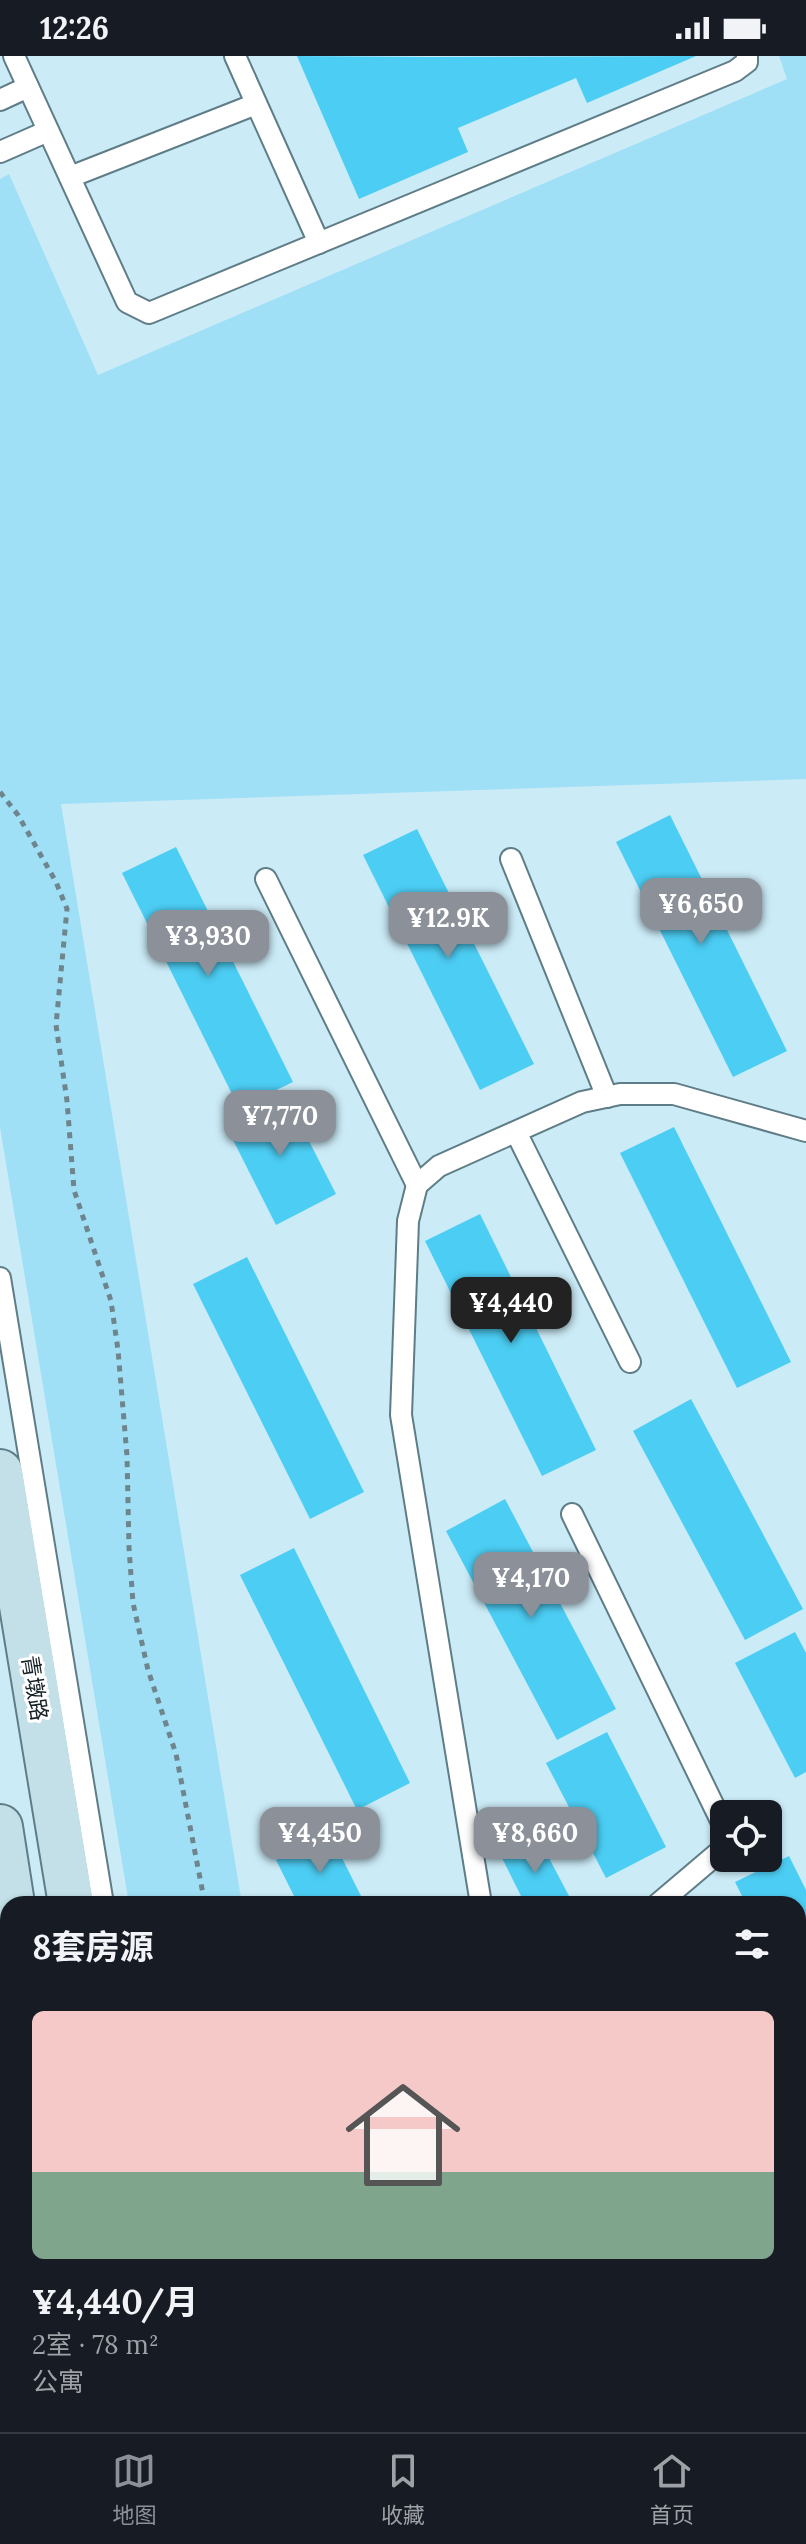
<!DOCTYPE html>
<html lang="zh">
<meta charset="utf-8">
<style>
:root{--surface:#171b24;--page:#242831;--text:#f1f3f6;--muted:#9ea1a6;--line:#363941;--accent:#8c9099}
body{margin:0;font-family:Lora,"Noto Sans SC",serif;background:var(--page);color:var(--text);height:100vh;display:flex;flex-direction:column;font-size:30px;white-space:nowrap}
*{box-sizing:border-box;margin:0}
p{font-size:26px;color:var(--muted)}
.icon{flex:none;width:44px;height:44px;fill:none;stroke:currentColor;stroke-width:2;stroke-linecap:round;stroke-linejoin:round}
.map{position:relative;flex:1;overflow:hidden}
.sheet{position:absolute;left:0px;top:1840px;width:806px;height:536px;display:flex;flex-direction:column;background:var(--surface);border-radius:24px 24px 0 0;box-shadow:0 2px 6px #0004}
.sheet>*{flex:none}
.fabs{position:absolute;left:710px;top:1744px;display:grid;gap:16px}
.fabs a{display:grid;place-items:center;width:72px;height:72px;border-radius:12px;background:var(--surface);box-shadow:0 2px 6px #0004;font-size:40px}
.price{position:absolute;translate:-50% -68px;padding:0 18px;border-radius:16px;background:var(--accent);color:#fff;font-size:26px;line-height:52px;filter:drop-shadow(0 2px 4px #0008)}
.price::after{content:'';position:absolute;left:50%;top:48px;width:24px;height:18px;margin-left:-12px;background:inherit;clip-path:polygon(0 0,100% 0,50% 100%)}
.price.on{background:#222;color:#fff}
ul{padding:0;list-style:none}
li{display:grid;align-content:center;gap:16px;height:424px;padding:0 32px}
li span{display:grid;place-items:center;height:248px;border-radius:12px;color:#555}
li>.icon{margin-inline-start:auto}
span .icon{width:144px;height:144px;fill:#fffc;stroke-width:1}
li b{font-size:34px}
h2{display:flex;justify-content:space-between;align-items:center;height:96px;padding:0 32px;font-size:34px}
.status{display:flex;justify-content:space-between;align-items:center;height:56px;padding:0 40px;background:var(--surface);direction:ltr}
.status svg{height:22px;fill:currentColor}
.tab-bar{display:flex;justify-content:space-around;align-items:center;height:112px;border-top:2px solid var(--line);background:var(--surface);font-size:22px;color:var(--muted)}
.tab-bar a{display:grid;justify-items:center;gap:4px}
.tab-bar .on{color:var(--accent)}
.map>svg:first-child{display:block}
.green{fill:#9fe0f6}
.building{fill:#4ccef4}
.lines{fill:none;stroke-linecap:round;stroke-linejoin:round}
.service-casing{stroke:#5f7d87;stroke-width:24}
.secondary-casing{stroke:#5f7d87;stroke-width:48}
.path{stroke:#6f858d;stroke-width:5;stroke-dasharray:6 6;stroke-linecap:butt}
.service{stroke:#fff;stroke-width:20}
.secondary{stroke:#c3e0e8;stroke-width:44}
.labels{text-anchor:middle;dominant-baseline:central;stroke-width:6;stroke-linejoin:round;paint-order:stroke}
.street-label{font-size:22px;fill:#162226;stroke:#fff}
</style>
<div class="status"><b>12:26</b><svg viewBox="0 0 49 12"><path d="M0 12V9h3v3zM5 12V6h3v6zM10 12V3h3v9zM15 12V0h3v12zM26 1h20v11H26zM47 4h2v5h-2z"/></svg></div>
<div class="map">
<svg width="806" height="2376" viewBox="0 0 806 2376">
<rect width="100%" height="100%" fill="#cbebf7"/>
<g class="green">
<path d="M779,0H806V723L61,748L242,1848H129L0,1071V123L9,118L98,319L787,23Z"/>
<path d="M214,2368H328L330,2376H216Z"/>
</g>
<g class="building">
<path d="M297,0L428,1L696,0L587,47L576,22L458,72L468,96L359,143Z"/>
<path d="M670,759L787,995L733,1021L616,786Z"/>
<path d="M417,773L534,1008L480,1034L363,799Z"/>
<path d="M176,791L293,1026L239,1052L122,817Z"/>
<path d="M284,1036L336,1138L276,1169L224,1066Z"/>
<path d="M674,1071L791,1306L737,1332L620,1097Z"/>
<path d="M480,1158L596,1394L542,1420L425,1185Z"/>
<path d="M247,1201L364,1436L310,1463L193,1228Z"/>
<path d="M691,1343L803,1553L745,1584L633,1375Z"/>
<path d="M505,1443L616,1653L557,1684L446,1475Z"/>
<path d="M294,1492L410,1727L357,1754L240,1519Z"/>
<path d="M795,1576L806,1597V1716L795,1722L735,1607Z"/>
<path d="M607,1676L666,1791L606,1822L546,1707Z"/>
<path d="M330,1778L365,1848H298L276,1804Z"/>
<path d="M539,1783L569,1840L552,1848H525L502,1802Z"/>
<path d="M789,1800L806,1834V1969L798,1952V1848H746L735,1826Z"/>
<path d="M806,2228V2376H803L798,2365V2232Z"/>
<path d="M364,2368H426L411,2376H368Z"/>
<path d="M585,2368H637L641,2376H568Z"/>
</g>
<g class="lines">
<g class="service-casing">
<g id="service">
<path d="M14,0L127,246L149,257L735,15L747,6V0"/>
<path d="M235,0L319,187"/>
<path d="M0,44L28,31"/>
<path d="M0,96L48,75"/>
<path d="M70,121L256,48"/>
<path d="M511,803L607,1041"/>
<path d="M266,823L417,1129"/>
<path d="M516,1076L630,1306"/>
<path d="M0,1222L103,1848"/>
<path d="M572,1458L724,1771"/>
<path d="M481,1848L401,1359L408,1165L417,1129L439,1110L582,1046L620,1038H674L806,1075"/>
<path d="M658,1848L724,1792"/>
<path d="M0,2148L8,2196"/>
<path d="M798,2167L806,2185"/>
<path d="M0,2268L8,2270"/>
<path d="M36,2368L38,2376"/>
<path d="M189,2368L190,2376"/>
<path d="M697,2368L700,2376"/>
<path d="M533,2376L544,2368"/>
</g>
</g>
<g class="secondary-casing">
<g id="secondary">
<path d="M0,1416L71,1848"/>
<path d="M0,1771L12,1848"/>
<path d="M97,2368L98,2376"/>
<path d="M156,2368L157,2376"/>
</g>
</g>
<g class="path">
<path d="M0,736L18,759L56,826L67,853L56,969L67,1045L74,1134L111,1245L118,1294L127,1400L129,1492L133,1547L148,1614L176,1698L205,1848"/>
<path d="M276,2368L277,2376"/>
</g>
<use href="#service" class="service"/>
<use href="#secondary" class="secondary"/>
</g>
<g class="labels">
<g class="street-label">
<text transform="translate(35 1632) rotate(81)">青墩路</text>
</g>
</g>
</svg>
<div class="fabs">
<a><svg class="icon" aria-label="locate" viewBox="0 0 24 24"><circle cx="12" cy="12" r="6"/><path d="M12 2v4M12 18v4M2 12h4M18 12h4"/></svg></a>
</div>
<b class="price" style="left:701px;top:890px">¥6,650</b>
<b class="price" style="left:448px;top:904px">¥12.9K</b>
<b class="price" style="left:208px;top:922px">¥3,930</b>
<b class="price" style="left:280px;top:1102px">¥7,770</b>
<b class="price on" style="left:511px;top:1289px">¥4,440</b>
<b class="price" style="left:531px;top:1564px">¥4,170</b>
<b class="price" style="left:320px;top:1819px">¥4,450</b>
<b class="price" style="left:535px;top:1819px">¥8,660</b>
<section class="sheet">
<h2>8套房源<svg class="icon" aria-label="filters" viewBox="0 0 24 24"><path d="M4 7h16M4 17h16"/><circle cx="9" cy="7" r="2"/><circle cx="15" cy="17" r="2"/></svg></h2>
<ul>
<li><span style="background:linear-gradient(#f6c9c9 65%,#7fa58c 0)"><svg class="icon" aria-label="home" viewBox="0 0 24 24"><path d="M3 11l9-7 9 7M6 9v11h12V9"/></svg></span><div><b>¥4,440/月</b><p>2室 · 78 m²</p><p>公寓</p></div></li>
</ul>
</section>
</div>
<nav class="tab-bar">
<a class="on"><svg class="icon" aria-label="map" viewBox="0 0 24 24"><path d="M3 6l6-2 6 2 6-2v14l-6 2-6-2-6 2zM9 4v14M15 6v14"/></svg>地图</a>
<a><svg class="icon" aria-label="saved" viewBox="0 0 24 24"><path d="M7 4h10v16l-5-4-5 4z"/></svg>收藏</a>
<a><svg class="icon" aria-label="home" viewBox="0 0 24 24"><path d="M3 11l9-7 9 7M6 9v11h12V9"/></svg>首页</a>
</nav>
